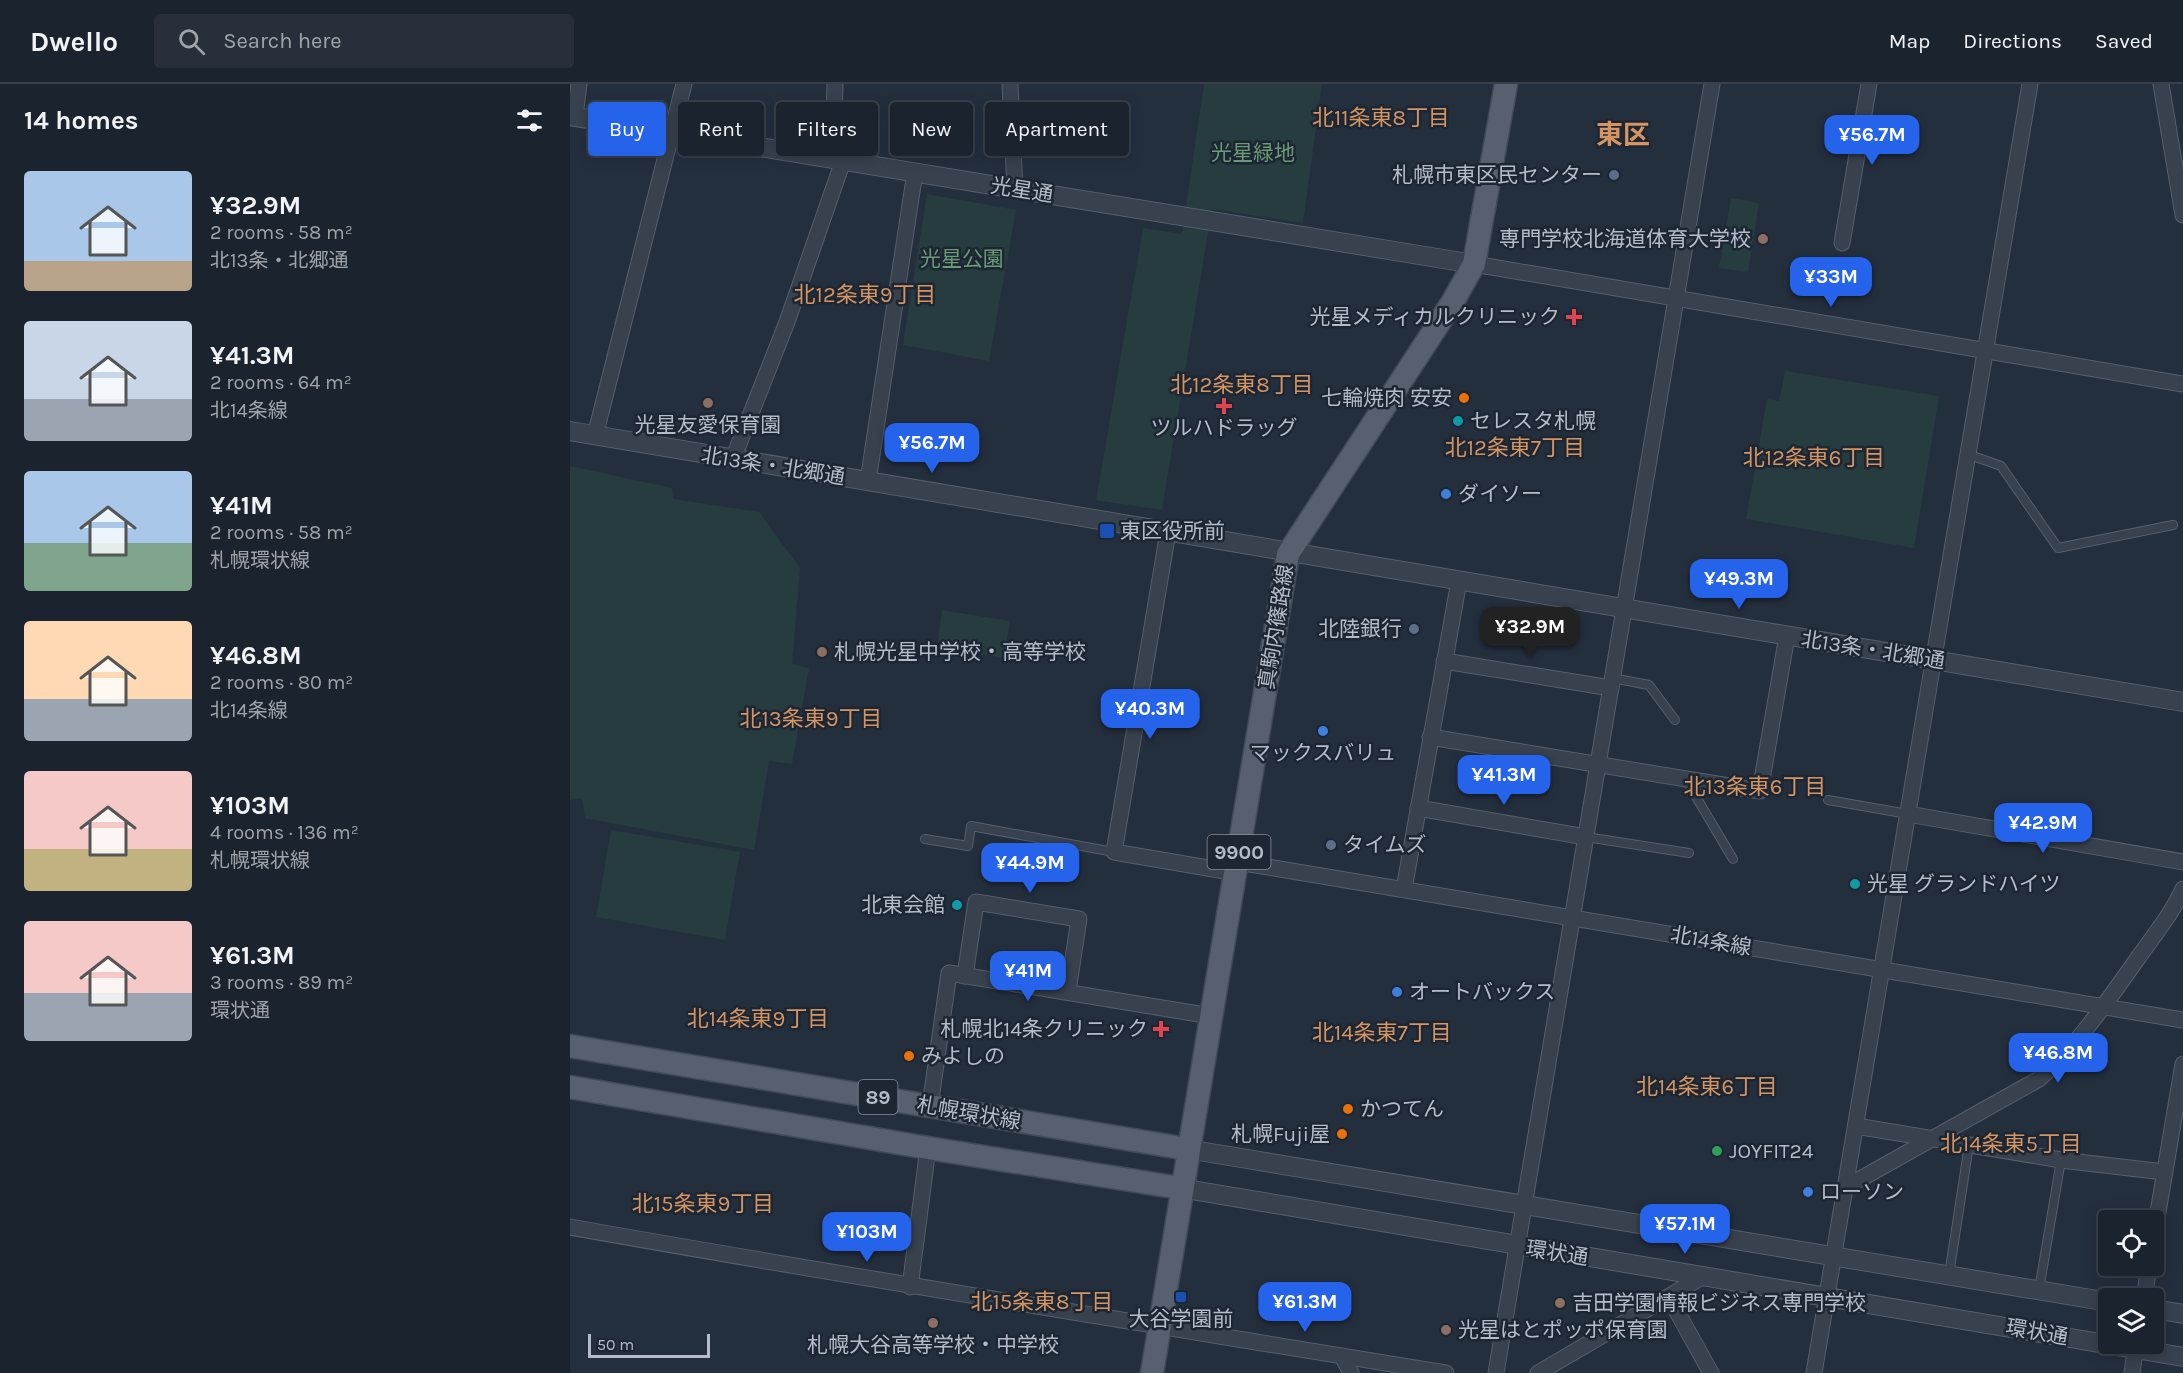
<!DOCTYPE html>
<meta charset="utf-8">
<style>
:root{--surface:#1b232e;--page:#282f3a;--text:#f1f3f6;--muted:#a0a4aa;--line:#39404a;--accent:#2563eb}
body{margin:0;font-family:Karla,"Noto Sans JP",sans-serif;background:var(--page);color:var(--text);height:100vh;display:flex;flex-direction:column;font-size:22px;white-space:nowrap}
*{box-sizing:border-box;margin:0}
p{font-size:20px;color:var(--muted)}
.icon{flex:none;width:33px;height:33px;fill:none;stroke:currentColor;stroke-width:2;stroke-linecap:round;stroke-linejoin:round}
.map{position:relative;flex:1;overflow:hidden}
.panel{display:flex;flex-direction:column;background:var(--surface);width:570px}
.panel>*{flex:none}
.banner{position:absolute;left:18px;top:18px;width:570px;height:54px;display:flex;gap:12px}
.controls{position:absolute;left:1528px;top:1126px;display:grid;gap:12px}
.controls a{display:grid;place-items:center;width:66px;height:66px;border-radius:6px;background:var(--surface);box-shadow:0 3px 15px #0003,0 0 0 2px var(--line);font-size:30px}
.scale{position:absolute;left:18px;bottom:15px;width:122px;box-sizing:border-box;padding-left:6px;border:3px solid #b4bcc9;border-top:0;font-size:16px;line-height:21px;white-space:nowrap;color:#b4bcc9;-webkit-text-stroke:4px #1d2633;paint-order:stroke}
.price{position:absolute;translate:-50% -51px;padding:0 14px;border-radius:12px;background:var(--accent);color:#fff;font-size:20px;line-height:39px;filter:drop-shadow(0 2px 3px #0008)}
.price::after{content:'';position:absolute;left:50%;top:36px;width:18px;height:14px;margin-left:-9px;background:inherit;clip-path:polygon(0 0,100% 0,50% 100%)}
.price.active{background:#222;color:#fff}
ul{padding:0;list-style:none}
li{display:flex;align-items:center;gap:18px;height:150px;padding:0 24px}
li span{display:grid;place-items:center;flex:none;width:168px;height:120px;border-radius:6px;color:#555}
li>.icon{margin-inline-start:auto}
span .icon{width:72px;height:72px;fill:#fffc;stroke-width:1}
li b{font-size:26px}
h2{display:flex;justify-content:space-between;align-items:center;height:72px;padding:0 24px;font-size:26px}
.tag{padding:0 21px;border-radius:6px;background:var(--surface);box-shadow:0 3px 15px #0003,0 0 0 2px var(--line);font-size:21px;line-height:54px}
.tag.active{background:var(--accent);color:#fff}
header{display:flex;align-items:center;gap:36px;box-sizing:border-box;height:84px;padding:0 30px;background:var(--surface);border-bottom:2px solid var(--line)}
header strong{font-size:28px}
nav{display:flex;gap:33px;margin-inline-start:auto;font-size:21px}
.search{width:420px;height:54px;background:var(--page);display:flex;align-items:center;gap:15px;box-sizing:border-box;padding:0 21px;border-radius:6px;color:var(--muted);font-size:22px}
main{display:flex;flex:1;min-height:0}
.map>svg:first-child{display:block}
.green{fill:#263c3f}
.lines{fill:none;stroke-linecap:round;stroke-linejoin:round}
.service-casing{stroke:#565f6c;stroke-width:10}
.minor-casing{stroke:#565f6c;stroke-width:17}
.tertiary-casing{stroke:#565f6c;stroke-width:20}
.primary-casing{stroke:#414a57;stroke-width:25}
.service{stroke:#38414e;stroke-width:8}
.minor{stroke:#38414e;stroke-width:15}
.tertiary{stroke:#38414e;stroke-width:18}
.primary{stroke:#56606e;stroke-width:22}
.service-dot{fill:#5c6f8a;stroke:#1d2633;stroke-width:2}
.education-dot{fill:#8d6e63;stroke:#1d2633;stroke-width:2}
.health-dot{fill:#e0444e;stroke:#1d2633;stroke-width:2}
.food-dot{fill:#e8710a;stroke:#1d2633;stroke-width:2}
.culture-dot{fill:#0f9aa8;stroke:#1d2633;stroke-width:2}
.shop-dot{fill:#3f7fe0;stroke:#1d2633;stroke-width:2}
.transit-dot{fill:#1a4fb4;stroke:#1d2633;stroke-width:2}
.leisure-dot{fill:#2e9e5b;stroke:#1d2633;stroke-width:2}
.labels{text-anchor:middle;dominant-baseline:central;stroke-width:5;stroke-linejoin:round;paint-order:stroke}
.shield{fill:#1d2633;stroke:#878f9c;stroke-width:1.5}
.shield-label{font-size:20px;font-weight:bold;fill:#b4bcc9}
.park-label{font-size:21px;fill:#6b9a76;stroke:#1d2633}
.poi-label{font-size:21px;fill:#b4bcc9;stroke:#1d2633;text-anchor:start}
.street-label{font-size:21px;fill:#b4bcc9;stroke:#1d2633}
.neighbourhood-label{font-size:22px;fill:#d59563;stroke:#1d2633}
.district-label{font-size:27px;font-weight:bold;fill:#d59563;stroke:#1d2633}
</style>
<header>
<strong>Dwello</strong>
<div class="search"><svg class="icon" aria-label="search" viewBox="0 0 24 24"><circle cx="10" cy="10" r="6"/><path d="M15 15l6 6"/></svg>Search here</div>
<nav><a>Map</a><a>Directions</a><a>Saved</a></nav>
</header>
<main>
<section class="panel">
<h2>14 homes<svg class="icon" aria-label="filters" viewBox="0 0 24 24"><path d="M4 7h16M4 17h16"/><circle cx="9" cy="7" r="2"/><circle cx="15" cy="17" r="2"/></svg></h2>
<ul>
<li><span style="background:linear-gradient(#a9c7e8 75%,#b9a48a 0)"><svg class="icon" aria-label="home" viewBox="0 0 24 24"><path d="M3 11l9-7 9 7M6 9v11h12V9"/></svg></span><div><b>¥32.9M</b><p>2 rooms · 58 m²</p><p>北13条・北郷通</p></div></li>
<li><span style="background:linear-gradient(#c9d6e8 65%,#9aa5b1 0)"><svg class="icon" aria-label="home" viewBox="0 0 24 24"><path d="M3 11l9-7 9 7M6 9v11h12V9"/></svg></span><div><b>¥41.3M</b><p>2 rooms · 64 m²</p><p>北14条線</p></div></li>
<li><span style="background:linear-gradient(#a9c7e8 60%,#7fa58c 0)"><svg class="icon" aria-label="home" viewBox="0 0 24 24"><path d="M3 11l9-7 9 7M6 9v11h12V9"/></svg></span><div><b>¥41M</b><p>2 rooms · 58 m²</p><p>札幌環状線</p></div></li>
<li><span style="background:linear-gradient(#ffd9b3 65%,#9aa5b1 0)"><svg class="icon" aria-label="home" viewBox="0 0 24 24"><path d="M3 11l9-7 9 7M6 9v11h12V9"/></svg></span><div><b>¥46.8M</b><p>2 rooms · 80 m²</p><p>北14条線</p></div></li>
<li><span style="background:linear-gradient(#f6c9c9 65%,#c2b280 0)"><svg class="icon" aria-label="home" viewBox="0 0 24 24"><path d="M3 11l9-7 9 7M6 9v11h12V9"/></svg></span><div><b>¥103M</b><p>4 rooms · 136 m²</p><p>札幌環状線</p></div></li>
<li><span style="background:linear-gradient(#f6c9c9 60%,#9aa5b1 0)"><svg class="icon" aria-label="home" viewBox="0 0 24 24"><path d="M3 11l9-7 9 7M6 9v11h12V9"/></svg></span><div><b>¥61.3M</b><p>3 rooms · 89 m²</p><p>環状通</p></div></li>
</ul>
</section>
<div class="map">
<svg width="1613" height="1289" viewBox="0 0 1613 1289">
<rect width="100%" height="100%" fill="#242f3e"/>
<g class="green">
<path d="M634,0H752L733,139L642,125L592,426L526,416L573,144L612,150Z"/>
<path d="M357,110L446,126L419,277L333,261Z"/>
<path d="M1161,114L1189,119L1178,188L1149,184Z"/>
<path d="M1215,287L1369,312L1344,464L1176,435L1197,315L1209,317Z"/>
<path d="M0,382L102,404L103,415L189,428L230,484L222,580L239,584L222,680L199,677L184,766L15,734L12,714L0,716Z"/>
<path d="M372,526L440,537L434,574L367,563Z"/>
<path d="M41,746L170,768L155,856L26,833Z"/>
</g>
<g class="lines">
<g class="service-casing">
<g id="service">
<path d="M1400,371L1431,382L1488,464L1603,441"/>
<path d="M1042,594L1079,601L1105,636"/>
<path d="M1116,696L1163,775"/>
<path d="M1258,716L1338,730"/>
<path d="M1016,753L1119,769"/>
<path d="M355,755L398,762L401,742L544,768"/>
<path d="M1379,1191L1399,1061"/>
<path d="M1469,1206L1491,1076"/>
</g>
</g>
<g class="minor-casing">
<g id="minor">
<path d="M440,0L445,105"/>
<path d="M1591,0L1613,131"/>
<path d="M5,32L9,0"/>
<path d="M263,75L265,0"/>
<path d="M1272,159L1299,0"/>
<path d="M904,180L1613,300"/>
<path d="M25,352L114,0"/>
<path d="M163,375L217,238L273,77"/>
<path d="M298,397L345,88"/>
<path d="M598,448L544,768L667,789"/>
<path d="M874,577L1041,604"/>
<path d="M860,653L1190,707L1217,552"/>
<path d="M848,724L1016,753"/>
<path d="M1338,730L1613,778"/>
<path d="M668,778L1613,936"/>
<path d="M834,805L889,497"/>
<path d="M395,892L406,818L509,835L498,907"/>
<path d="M360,1022L379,889L641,932"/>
<path d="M1286,1042L1491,1076L1594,1088"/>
<path d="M1276,1103L1469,995C1508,961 1538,916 1568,874C1584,851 1602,830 1613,805"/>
<path d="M0,1143C292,1195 584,1241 876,1289"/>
<path d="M1584,1152L1613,980"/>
<path d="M340,1203L358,1064"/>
<path d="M1099,1213L1141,1289"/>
<path d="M1574,1215L1579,1182"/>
<path d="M772,1272L781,1289"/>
<path d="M926,1289L1142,0"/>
<path d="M968,1289L1132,1193"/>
<path d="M1244,1289L1460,0"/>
<path d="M1562,1289L1566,1260"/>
</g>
</g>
<g class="tertiary-casing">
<g id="tertiary">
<path d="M0,32L904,180"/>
<path d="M0,347L1613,618"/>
<path d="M617,1065L1539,1218"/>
<path d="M610,1104L1613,1273"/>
<path d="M1584,1225L1613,1230"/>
</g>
</g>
<g class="primary-casing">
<g id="primary">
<path d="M0,962L617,1065"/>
<path d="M0,1003L358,1064L610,1104"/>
<path d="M582,1289L718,470L882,219L904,180L936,0"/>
</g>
</g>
<use href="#service" class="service"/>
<use href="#minor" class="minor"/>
<use href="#tertiary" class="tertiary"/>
<use href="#primary" class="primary"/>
</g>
<g class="service-dot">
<circle cx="1044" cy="91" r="6"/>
<circle cx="844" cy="545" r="6"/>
<circle cx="761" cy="761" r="6"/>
</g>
<g class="education-dot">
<circle cx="1193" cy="155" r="6"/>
<circle cx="138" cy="319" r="6"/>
<circle cx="252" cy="568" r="6"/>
<circle cx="990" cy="1219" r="6"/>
<circle cx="363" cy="1239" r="6"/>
<circle cx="876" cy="1246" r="6"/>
</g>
<g class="health-dot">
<path d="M1001 224h6v6h6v6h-6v6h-6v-6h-6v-6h6z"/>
<path d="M651 313h6v6h6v6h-6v6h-6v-6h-6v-6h6z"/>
<path d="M588 936h6v6h6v6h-6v6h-6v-6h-6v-6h6z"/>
</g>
<g class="food-dot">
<circle cx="894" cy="314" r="6"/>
<circle cx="339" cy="972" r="6"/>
<circle cx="778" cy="1025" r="6"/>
<circle cx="772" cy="1050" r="6"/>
</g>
<g class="culture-dot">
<circle cx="888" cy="337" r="6"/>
<circle cx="1285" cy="800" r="6"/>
<circle cx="387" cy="821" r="6"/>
</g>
<g class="shop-dot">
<circle cx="876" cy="410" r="6"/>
<circle cx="753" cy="647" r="6"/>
<circle cx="827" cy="908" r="6"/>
<circle cx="1238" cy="1108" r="6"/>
</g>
<g class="transit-dot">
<rect x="529" y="439" width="16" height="16" rx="3"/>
<rect x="605" y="1207" width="12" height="12" rx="3"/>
</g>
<circle class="leisure-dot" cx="1147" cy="1067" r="6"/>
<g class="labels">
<g class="shield">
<rect x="637.5" y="751" width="63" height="34" rx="4.5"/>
<rect x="288.5" y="996" width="39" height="34" rx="4.5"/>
</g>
<g class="shield-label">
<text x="669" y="768">9900</text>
<text x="308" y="1013">89</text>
</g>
<g class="park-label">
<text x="683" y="69">光星緑地</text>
<text x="392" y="175">光星公園</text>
</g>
<g class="poi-label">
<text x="1032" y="91" text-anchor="end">札幌市東区民センター</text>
<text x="1181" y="155" text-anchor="end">専門学校北海道体育大学校</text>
<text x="990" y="233" text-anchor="end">光星メディカルクリニック</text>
<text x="882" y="314" text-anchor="end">七輪焼肉 安安</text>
<text x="900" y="337">セレスタ札幌</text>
<text x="138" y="341" text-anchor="middle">光星友愛保育園</text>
<text x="654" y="344" text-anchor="middle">ツルハドラッグ</text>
<text x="888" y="410">ダイソー</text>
<text x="550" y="447">東区役所前</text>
<text x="832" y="545" text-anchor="end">北陸銀行</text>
<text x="264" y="568">札幌光星中学校・高等学校</text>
<text x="753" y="669" text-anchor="middle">マックスバリュ</text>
<text x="773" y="761">タイムズ</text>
<text x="1297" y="800">光星 グランドハイツ</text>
<text x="375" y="821" text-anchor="end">北東会館</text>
<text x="839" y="908">オートバックス</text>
<text x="578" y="945" text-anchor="end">札幌北14条クリニック</text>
<text x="351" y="972">みよしの</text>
<text x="790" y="1025">かつてん</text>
<text x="760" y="1050" text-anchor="end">札幌Fuji屋</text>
<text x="1159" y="1067">JOYFIT24</text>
<text x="1250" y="1108">ローソン</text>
<text x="1002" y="1219">吉田学園情報ビジネス専門学校</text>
<text x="611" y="1235" text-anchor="middle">大谷学園前</text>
<text x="888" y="1246">光星はとポッポ保育園</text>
<text x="363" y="1261" text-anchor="middle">札幌大谷高等学校・中学校</text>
</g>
<g class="street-label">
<text transform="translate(452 106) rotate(9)">光星通</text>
<text transform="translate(203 382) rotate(9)">北13条・北郷通</text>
<text transform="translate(706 543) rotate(-81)">真駒内篠路線</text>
<text transform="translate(1303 566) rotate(9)">北13条・北郷通</text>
<text transform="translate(1141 857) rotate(10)">北14条線</text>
<text transform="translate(399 1029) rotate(10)">札幌環状線</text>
<text transform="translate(987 1169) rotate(9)">環状通</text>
<text transform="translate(1467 1248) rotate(10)">環状通</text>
</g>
<g class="neighbourhood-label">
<text x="811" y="34">北11条東8丁目</text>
<text x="295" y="211">北12条東9丁目</text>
<text x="672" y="301">北12条東8丁目</text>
<text x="945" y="364">北12条東7丁目</text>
<text x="1244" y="374">北12条東6丁目</text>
<text x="241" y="635">北13条東9丁目</text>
<text x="1185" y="703">北13条東6丁目</text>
<text x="188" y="935">北14条東9丁目</text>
<text x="812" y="949">北14条東7丁目</text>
<text x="1137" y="1003">北14条東6丁目</text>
<text x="1441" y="1060">北14条東5丁目</text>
<text x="133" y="1120">北15条東9丁目</text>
<text x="472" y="1218">北15条東8丁目</text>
</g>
<g class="district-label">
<text x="1053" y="51">東区</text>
</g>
</g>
</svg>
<div class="controls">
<a><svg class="icon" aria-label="locate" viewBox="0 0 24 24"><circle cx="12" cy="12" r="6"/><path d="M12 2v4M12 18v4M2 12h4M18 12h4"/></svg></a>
<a><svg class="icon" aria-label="layers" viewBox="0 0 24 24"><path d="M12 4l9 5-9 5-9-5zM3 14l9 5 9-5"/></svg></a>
</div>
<div class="scale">50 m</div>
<b class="price" style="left:1302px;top:82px">¥56.7M</b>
<b class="price" style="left:1261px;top:224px">¥33M</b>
<b class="price" style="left:362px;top:390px">¥56.7M</b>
<b class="price" style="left:1169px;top:526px">¥49.3M</b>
<b class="price active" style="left:960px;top:574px">¥32.9M</b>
<b class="price" style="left:580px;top:656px">¥40.3M</b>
<b class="price" style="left:934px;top:722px">¥41.3M</b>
<b class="price" style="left:1473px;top:770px">¥42.9M</b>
<b class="price" style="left:460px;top:810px">¥44.9M</b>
<b class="price" style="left:458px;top:918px">¥41M</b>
<b class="price" style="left:1488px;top:1000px">¥46.8M</b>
<b class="price" style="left:1115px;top:1171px">¥57.1M</b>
<b class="price" style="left:297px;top:1179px">¥103M</b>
<b class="price" style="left:735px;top:1249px">¥61.3M</b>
<div class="banner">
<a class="tag active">Buy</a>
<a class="tag">Rent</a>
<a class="tag">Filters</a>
<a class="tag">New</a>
<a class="tag">Apartment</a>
</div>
</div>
</main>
